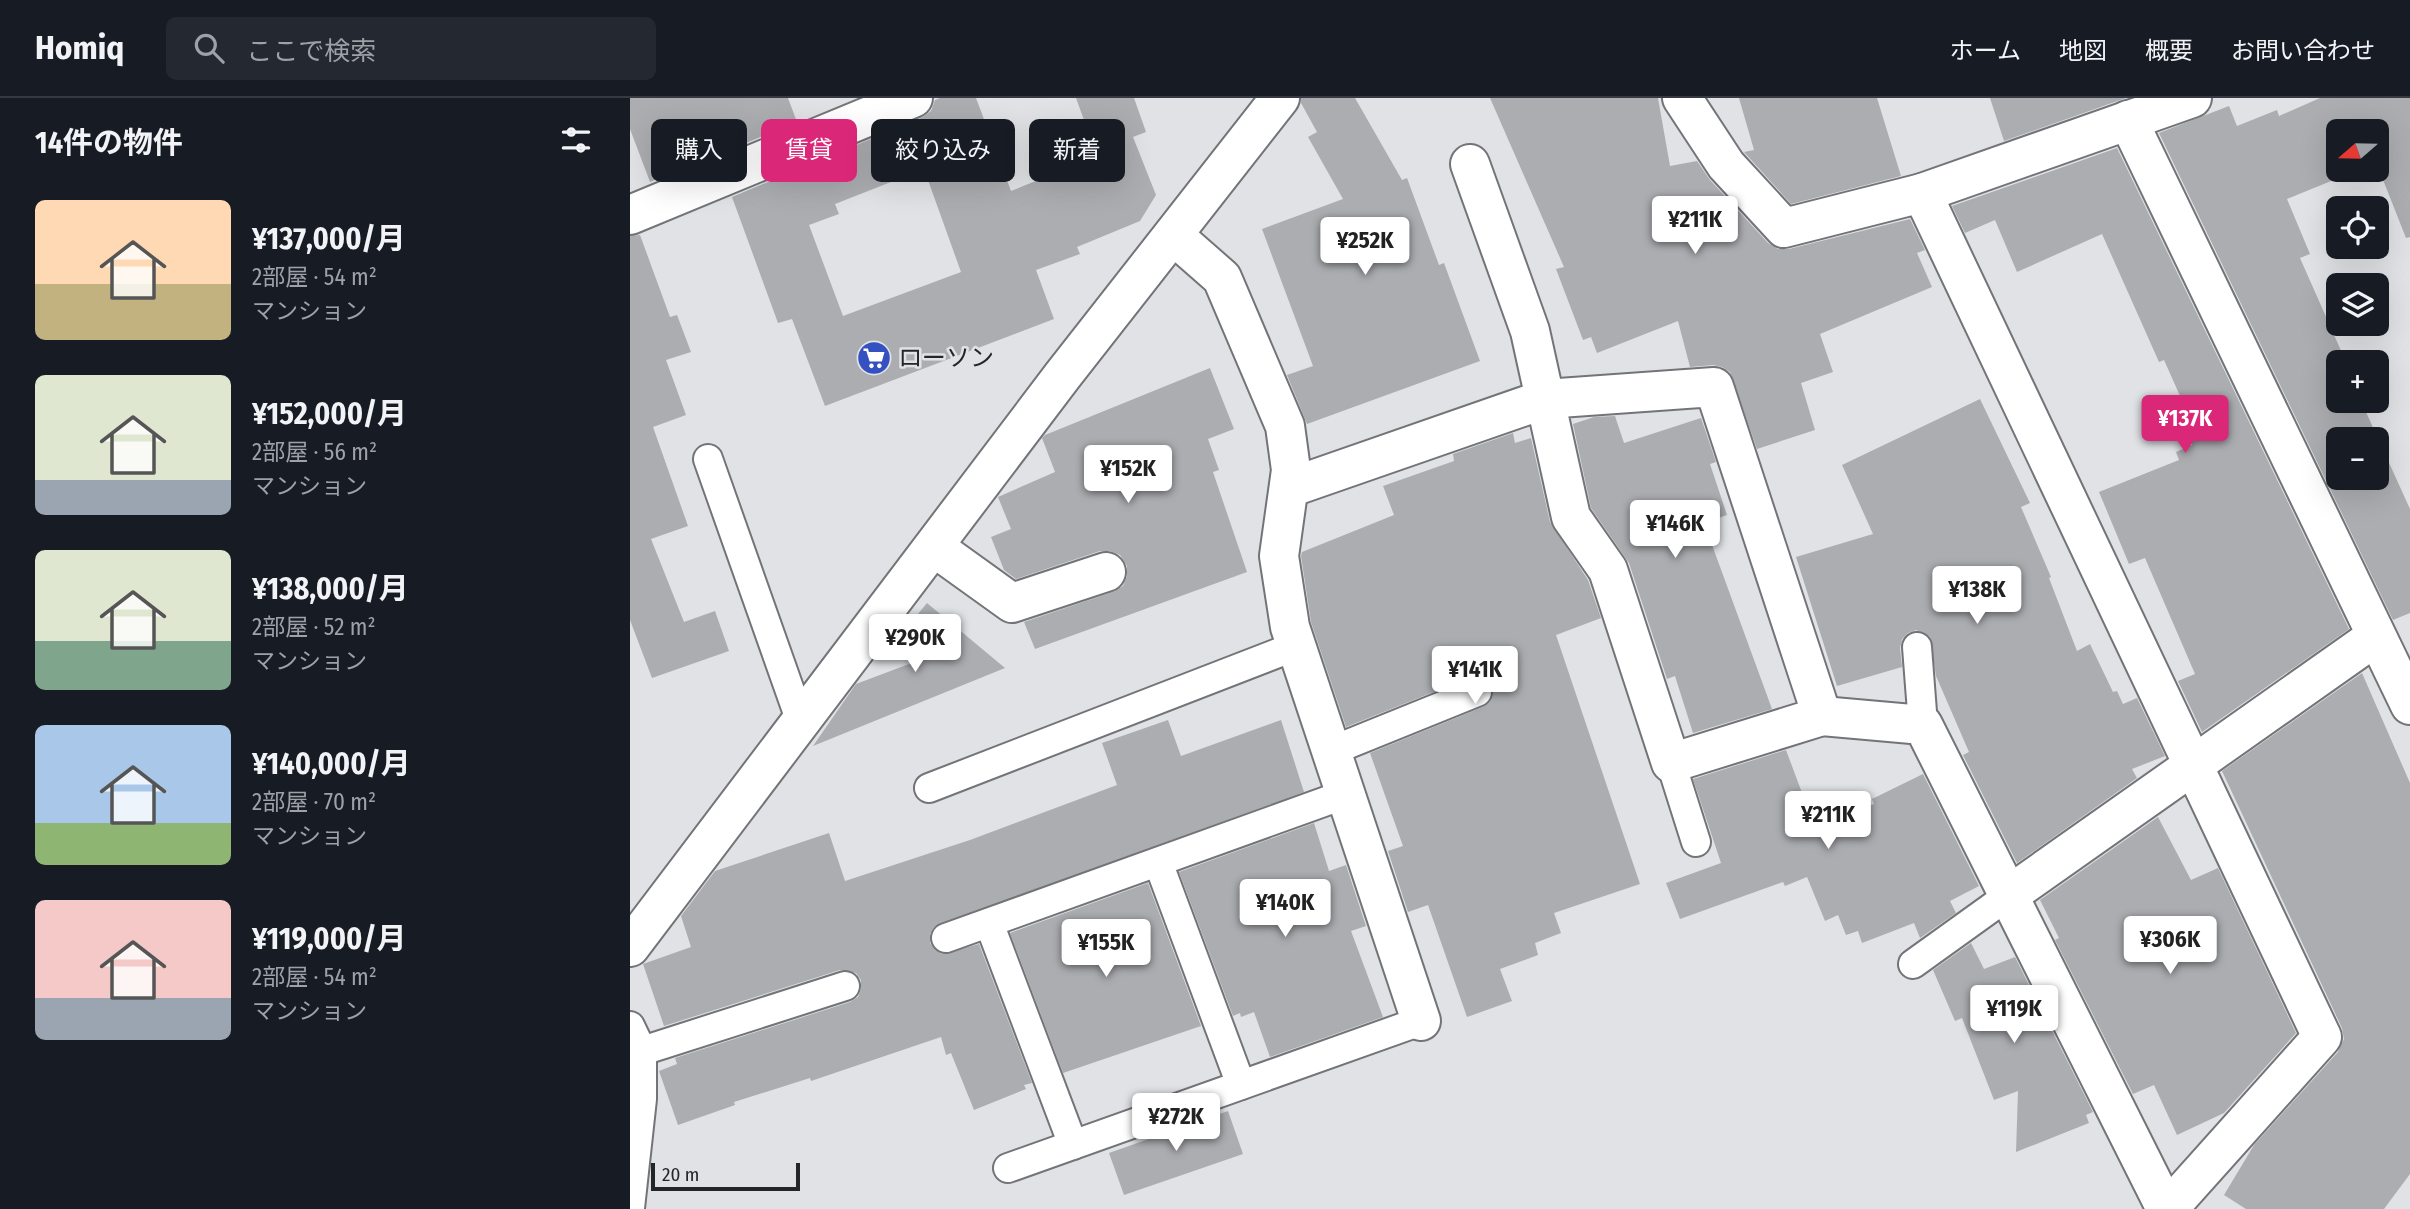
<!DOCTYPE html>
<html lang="ja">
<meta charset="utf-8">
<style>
:root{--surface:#171b24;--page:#242831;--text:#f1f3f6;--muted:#9ea1a6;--line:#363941;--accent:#db2777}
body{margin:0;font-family:"Fira Sans Condensed","Noto Sans JP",sans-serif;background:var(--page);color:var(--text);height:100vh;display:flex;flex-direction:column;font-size:26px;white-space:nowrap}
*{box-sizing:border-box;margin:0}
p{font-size:23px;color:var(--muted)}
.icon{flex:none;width:38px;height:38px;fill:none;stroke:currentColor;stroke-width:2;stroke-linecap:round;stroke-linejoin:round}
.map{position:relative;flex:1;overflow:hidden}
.panel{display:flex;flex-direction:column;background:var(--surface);width:630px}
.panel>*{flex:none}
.top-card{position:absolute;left:21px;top:21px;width:665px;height:63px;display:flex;gap:14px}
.needle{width:46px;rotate:250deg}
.fabs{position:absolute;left:1696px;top:21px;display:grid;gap:14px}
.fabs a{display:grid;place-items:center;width:63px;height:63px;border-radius:10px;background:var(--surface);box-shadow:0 7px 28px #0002;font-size:35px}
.scale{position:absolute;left:21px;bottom:18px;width:149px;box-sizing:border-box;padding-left:7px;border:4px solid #242527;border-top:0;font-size:19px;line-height:24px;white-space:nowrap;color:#242527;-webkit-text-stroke:5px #e0e2e6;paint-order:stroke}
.price{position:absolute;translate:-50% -60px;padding:0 16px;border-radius:7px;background:#fff;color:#222;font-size:23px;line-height:46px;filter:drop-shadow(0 2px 4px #0008)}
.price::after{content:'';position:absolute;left:50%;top:42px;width:21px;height:16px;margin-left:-10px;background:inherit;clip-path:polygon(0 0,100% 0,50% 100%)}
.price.active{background:var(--accent);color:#fff}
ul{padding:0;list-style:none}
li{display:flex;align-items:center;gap:21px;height:175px;padding:0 35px}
li span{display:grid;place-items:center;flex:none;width:196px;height:140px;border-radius:10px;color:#555}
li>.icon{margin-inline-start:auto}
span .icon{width:84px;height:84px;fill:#fffc;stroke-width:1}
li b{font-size:30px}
h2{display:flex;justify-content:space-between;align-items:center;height:84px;padding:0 35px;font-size:30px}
.chip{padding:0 24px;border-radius:10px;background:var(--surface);box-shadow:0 7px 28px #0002;font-size:24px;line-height:63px}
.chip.active{background:var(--accent);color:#fff}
header{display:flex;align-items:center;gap:42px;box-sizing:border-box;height:98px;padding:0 35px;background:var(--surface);border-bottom:2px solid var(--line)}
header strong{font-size:33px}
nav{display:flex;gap:38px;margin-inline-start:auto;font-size:24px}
.search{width:490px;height:63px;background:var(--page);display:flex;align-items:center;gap:18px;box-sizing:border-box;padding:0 24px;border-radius:10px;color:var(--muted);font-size:26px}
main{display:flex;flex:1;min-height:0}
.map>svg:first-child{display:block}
.building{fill:#acadb1;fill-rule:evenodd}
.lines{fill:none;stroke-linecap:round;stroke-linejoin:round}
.service-casing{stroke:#727478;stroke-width:32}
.minor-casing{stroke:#727478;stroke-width:42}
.tertiary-casing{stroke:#727478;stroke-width:42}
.service{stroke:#fff;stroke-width:28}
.minor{stroke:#fff;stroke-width:38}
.tertiary{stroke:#fff;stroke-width:38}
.labels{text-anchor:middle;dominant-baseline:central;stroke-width:5;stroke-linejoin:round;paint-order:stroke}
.poi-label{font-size:24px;fill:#242527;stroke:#e0e2e6;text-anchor:start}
</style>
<header>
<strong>Homiq</strong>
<div class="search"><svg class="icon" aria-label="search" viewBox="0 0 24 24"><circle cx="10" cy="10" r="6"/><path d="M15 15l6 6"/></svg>ここで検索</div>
<nav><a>ホーム</a><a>地図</a><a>概要</a><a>お問い合わせ</a></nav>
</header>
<main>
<section class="panel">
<h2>14件の物件<svg class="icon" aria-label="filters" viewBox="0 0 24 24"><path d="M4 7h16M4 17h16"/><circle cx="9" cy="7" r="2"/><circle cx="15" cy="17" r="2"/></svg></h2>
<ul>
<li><span style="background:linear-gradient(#ffd9b3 60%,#c2b280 0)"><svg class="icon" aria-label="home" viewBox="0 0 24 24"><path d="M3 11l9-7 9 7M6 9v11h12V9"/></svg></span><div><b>¥137,000/月</b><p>2部屋 · 54 m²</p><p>マンション</p></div></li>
<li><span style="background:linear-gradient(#dfe7d0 75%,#9aa5b1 0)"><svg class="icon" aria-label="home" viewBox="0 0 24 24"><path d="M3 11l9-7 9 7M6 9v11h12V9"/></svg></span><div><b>¥152,000/月</b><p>2部屋 · 56 m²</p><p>マンション</p></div></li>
<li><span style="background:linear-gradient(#dfe7d0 65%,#7fa58c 0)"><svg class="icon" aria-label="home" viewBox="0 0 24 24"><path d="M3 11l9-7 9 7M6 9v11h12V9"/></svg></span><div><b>¥138,000/月</b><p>2部屋 · 52 m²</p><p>マンション</p></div></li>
<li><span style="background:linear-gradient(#a9c7e8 70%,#8fb573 0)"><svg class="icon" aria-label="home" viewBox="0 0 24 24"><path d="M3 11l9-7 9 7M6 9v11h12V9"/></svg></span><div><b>¥140,000/月</b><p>2部屋 · 70 m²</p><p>マンション</p></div></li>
<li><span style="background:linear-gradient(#f6c9c9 70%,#9aa5b1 0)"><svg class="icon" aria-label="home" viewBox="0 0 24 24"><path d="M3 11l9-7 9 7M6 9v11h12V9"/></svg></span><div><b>¥119,000/月</b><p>2部屋 · 54 m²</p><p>マンション</p></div></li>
</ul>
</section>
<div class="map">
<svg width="1780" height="1111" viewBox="0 0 1780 1111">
<rect width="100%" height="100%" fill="#e0e2e6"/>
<g class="building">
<path d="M0,0H158L167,24L20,84L0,31Z"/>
<path d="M310,0H346L381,93L467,58L446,0H504L516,34L503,39L526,97L510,123L447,149L450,156L406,172L424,221L195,308L162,221L148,225L102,99L291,20L301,13L305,2ZM294,71L331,174L213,218L179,127L209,116L205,106Z"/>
<path d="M671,0H725L772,82L777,80L809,167L814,165L850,263L677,326L657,277L683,268L632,131L713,101L678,39L687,34L671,5Z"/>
<path d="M860,0H1028L1040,68L1067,63L1080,82L1138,145L1148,151H1159L1280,121L1295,152L1287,155L1302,189L1190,236L1203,274L1171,285L1185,332L1127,351L1100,274L1092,269L1083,267L1060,269L1048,223L967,255L961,239L953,242L926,171L934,169Z"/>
<path d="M1109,0H1247L1271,78L1161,106L1114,54L1124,52Z"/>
<path d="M1360,0H1496L1374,43Z"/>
<path d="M1690,0H1780V139L1776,140L1746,64V33H1708V72H1728L1657,101L1680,156L1670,160L1716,264H1708V303H1731L1780,411V515L1763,522L1529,35L1599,8L1607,28L1647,12L1649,18ZM1708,341H1746V380H1708Z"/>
<path d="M1487,50L1719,531L1572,634L1548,583L1565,576L1515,460L1499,466L1469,394L1549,362L1546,354L1562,347L1559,339L1567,336L1534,262L1529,264L1472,136L1387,174L1365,122L1335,135L1322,108Z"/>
<path d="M10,137L40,219L47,217L61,254L36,262L56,317L23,329L58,428L21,441L54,524L85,513L99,553L22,580L0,522V138Z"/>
<path d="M580,270L604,331L578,341L589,372L583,374L617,474L405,551L394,524L483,494L493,488L497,478V468L490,457L480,453H470L386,481L374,472L361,439L381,431L368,399L425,374L412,340L415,337Z"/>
<path d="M1350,301L1400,405L1391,409L1421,479L1419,480L1447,553L1460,546L1483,594L1487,593L1493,606L1507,600L1535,658L1502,671L1507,680L1387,765L1333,657L1339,654L1306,578L1300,539L1286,532L1278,535L1272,541L1270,550L1272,569L1207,588L1166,459L1243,436L1212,367Z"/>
<path d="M985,318L994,345L1071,320L1086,364L1080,366L1097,417L1074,425L1142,611L1063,635L1045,578L1037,581L999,465L961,410L943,326L964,319Z"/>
<path d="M883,335L885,345L901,340L920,424L958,482L971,520L926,537L1010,786L924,815L931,835L905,845L908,857L870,871L882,903L837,919L798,807L778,814L758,753L773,748L740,655L853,609L860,604L863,588L857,581L841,579L716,629L681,524L671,458L672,454L764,417L753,388L824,363L823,356Z"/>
<path d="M297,505L375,570L183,648L226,586L287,563L265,544Z"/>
<path d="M1732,575L1780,685V1076L1754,1111H1616L1594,1097L1624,1047L1708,954L1714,941L1712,930L1592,673Z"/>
<path d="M538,622L551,658L651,622L674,694L304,829L300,836V845L305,852L312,856L349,846L402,985L394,987L396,991L344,1012L321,955L316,957L311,939L181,983L180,980L104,1004L105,1007L48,1027L29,973L47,966L45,960L220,904L228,899L231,891V882L226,875L210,872L34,928L13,866L61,849L51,818L85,773L199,735L215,783L340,742L487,687L472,645Z"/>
<path d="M1156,652L1184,727L1244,706L1242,701L1293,676L1349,788L1320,803L1326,815L1290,840L1284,825L1232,845L1228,833L1216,837L1208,817L1195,823L1177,779L1155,788L1153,784L1050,821L1036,785L1091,765L1063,681Z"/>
<path d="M1528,719L1561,782L1588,770L1666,935L1594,1015L1547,1037L1524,987L1503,996L1425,842L1429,840L1410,802Z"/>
<path d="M684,725L699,773L716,767L736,828L721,833L753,919L640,959L624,914L611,919L610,915L603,918L549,774Z"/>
<path d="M518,785L571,928L433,975L380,835Z"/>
<path d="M1341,845L1354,871L1385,859L1463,1014L1456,1017L1459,1025L1386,1054L1388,993L1364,1002L1332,920L1325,923L1303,872Z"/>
<path d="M598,1013L613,1056L494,1097L479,1055Z"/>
</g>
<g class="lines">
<g class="service-casing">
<g id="service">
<path d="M78,361L171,624"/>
<path d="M1287,549L1293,627"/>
<path d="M701,653L847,594"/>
<path d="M1041,665L1066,744"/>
<path d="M299,690L666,548"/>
<path d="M528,764L611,987"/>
<path d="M359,825L443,1047"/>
<path d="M316,840L716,696"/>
<path d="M1283,866L1379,797"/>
<path d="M0,928L12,953V1001L0,1110"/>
<path d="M12,953L215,888"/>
<path d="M378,1070L791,923"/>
</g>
</g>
<g class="minor-casing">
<g id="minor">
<path d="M1052,0L1096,67L1154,130L1292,95L1692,939L1538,1111"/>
<path d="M1498,22L1780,607"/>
<path d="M1292,95L1562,0"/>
<path d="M0,117L283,0"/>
<path d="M543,137L592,180L655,328L661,372L649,458L660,529L791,923"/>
<path d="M659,390L915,301L1084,289L1192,618L1041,665L978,472L941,419L900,233L840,66"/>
<path d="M304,449L382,505L476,474"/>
<path d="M1192,618L1293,627L1536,1111"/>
<path d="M1379,797L1745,539"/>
</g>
</g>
<g class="tertiary-casing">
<path id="tertiary" d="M0,849L433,277L650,0"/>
</g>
<use href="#service" class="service"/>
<use href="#minor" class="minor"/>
<use href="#tertiary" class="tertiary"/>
</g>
<defs>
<g id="supermarket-disc" transform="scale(1.75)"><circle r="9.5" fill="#3450c1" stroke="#e0e2e6"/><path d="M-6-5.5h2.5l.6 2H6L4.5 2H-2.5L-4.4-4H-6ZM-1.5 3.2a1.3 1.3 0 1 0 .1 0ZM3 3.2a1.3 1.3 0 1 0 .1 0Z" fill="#fff"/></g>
</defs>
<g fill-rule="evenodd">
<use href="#supermarket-disc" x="244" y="260"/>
</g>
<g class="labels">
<g class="poi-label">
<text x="268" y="260">ローソン</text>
</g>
</g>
</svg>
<div class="fabs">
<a><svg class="needle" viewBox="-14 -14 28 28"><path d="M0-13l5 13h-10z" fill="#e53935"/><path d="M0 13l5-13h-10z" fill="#9ea1a6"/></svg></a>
<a><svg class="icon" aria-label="locate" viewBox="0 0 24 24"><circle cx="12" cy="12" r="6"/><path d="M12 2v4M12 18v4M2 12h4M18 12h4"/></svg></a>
<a><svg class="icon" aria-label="layers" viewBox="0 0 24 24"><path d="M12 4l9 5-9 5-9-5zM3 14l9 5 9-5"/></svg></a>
<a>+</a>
<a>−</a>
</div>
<div class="scale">20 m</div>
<b class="price" style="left:1065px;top:158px">¥211K</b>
<b class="price" style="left:735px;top:179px">¥252K</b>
<b class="price active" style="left:1555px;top:357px">¥137K</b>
<b class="price" style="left:498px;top:407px">¥152K</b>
<b class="price" style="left:1045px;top:462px">¥146K</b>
<b class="price" style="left:1347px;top:528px">¥138K</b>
<b class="price" style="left:285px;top:576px">¥290K</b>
<b class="price" style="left:845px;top:608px">¥141K</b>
<b class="price" style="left:1198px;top:753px">¥211K</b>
<b class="price" style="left:655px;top:841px">¥140K</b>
<b class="price" style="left:1540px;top:878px">¥306K</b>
<b class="price" style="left:476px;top:881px">¥155K</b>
<b class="price" style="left:1384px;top:947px">¥119K</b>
<b class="price" style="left:546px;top:1055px">¥272K</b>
<div class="top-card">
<a class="chip">購入</a>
<a class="chip active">賃貸</a>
<a class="chip">絞り込み</a>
<a class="chip">新着</a>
</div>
</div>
</main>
